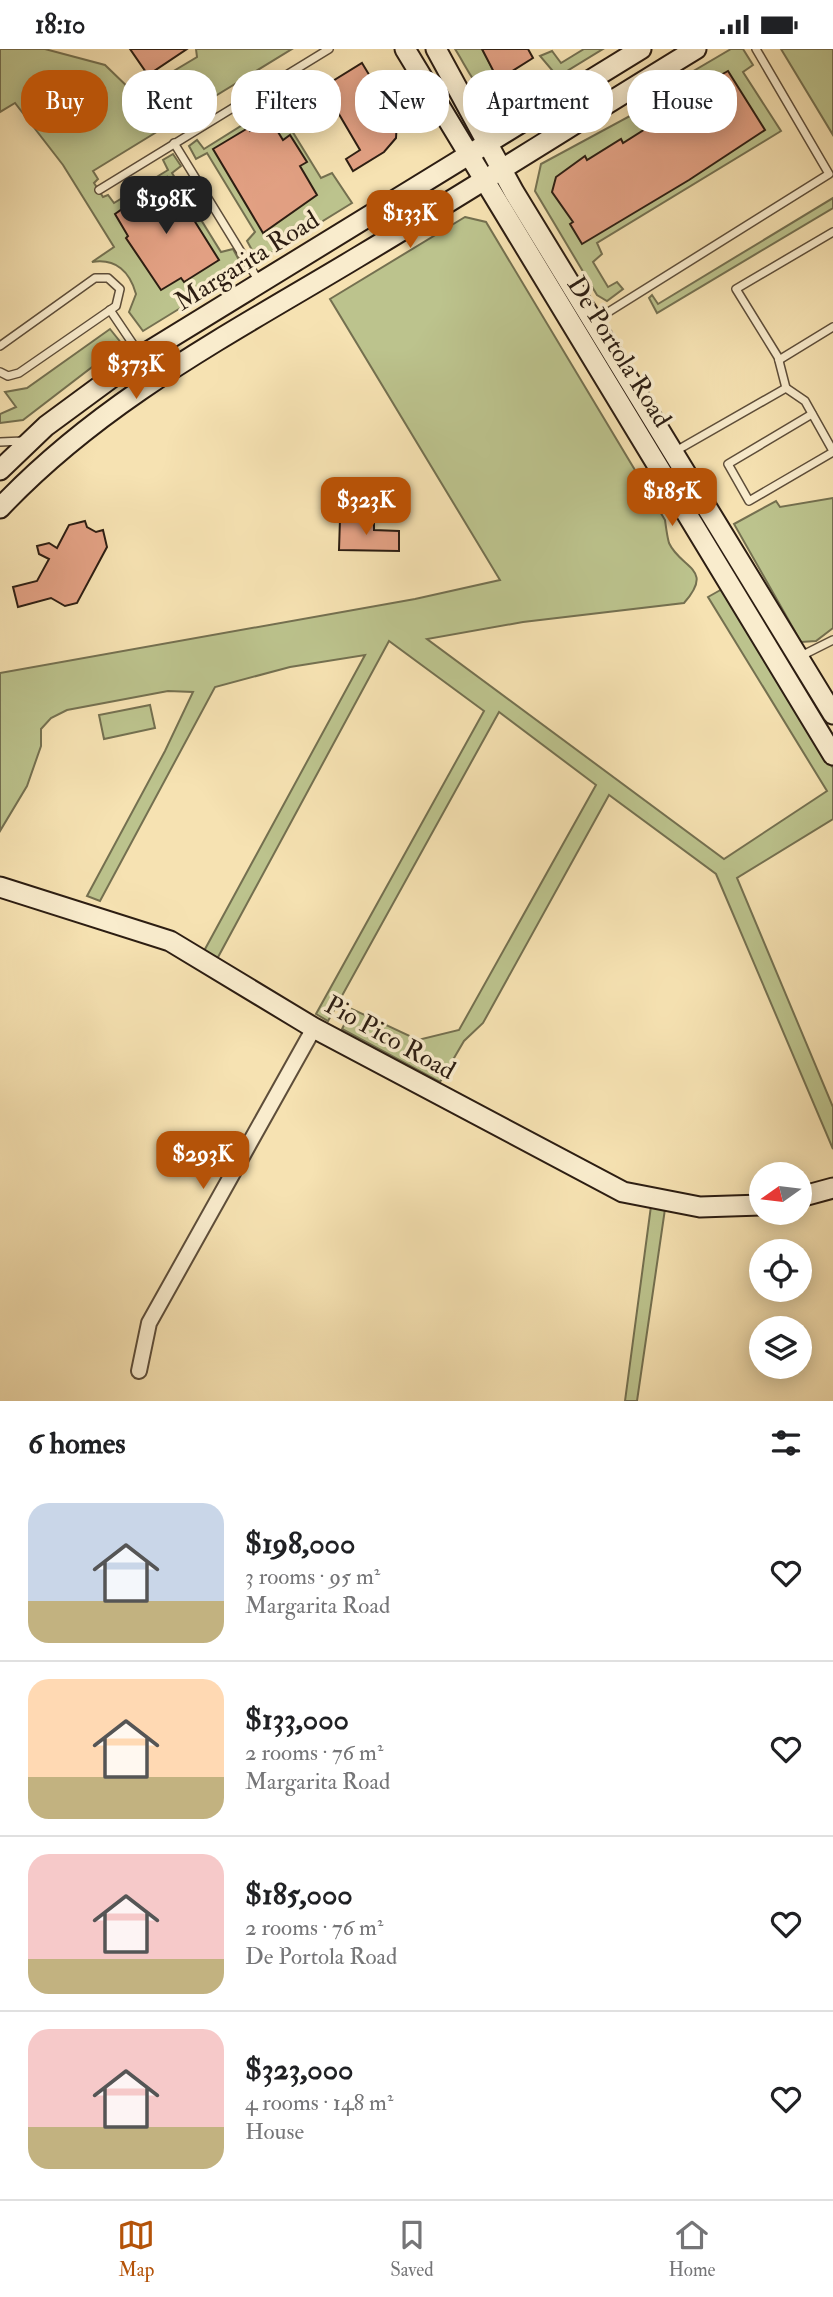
<!DOCTYPE html>
<meta charset="utf-8">
<style>
:root{--surface:#fff;--page:#f2f2f2;--text:#202124;--muted:#757577;--line:#e0e0e0;--accent:#b45309}
body{margin:0;font-family:"IM FELL Double Pica",serif;background:var(--page);color:var(--text);height:100vh;display:flex;flex-direction:column;font-size:26px;white-space:nowrap}
*{box-sizing:border-box;margin:0}
p{font-size:23px;color:var(--muted)}
.icon{flex:none;width:38px;height:38px;fill:none;stroke:currentColor;stroke-width:2;stroke-linecap:round;stroke-linejoin:round}
.map{position:relative;height:1352px;overflow:hidden}
.panel{display:flex;flex-direction:column;background:var(--surface);flex:1}
.panel>*{flex:none}
.top-card{position:absolute;left:21px;top:21px;width:791px;height:63px;display:flex;gap:14px}
.needle{width:46px;rotate:256deg}
.buttons{position:absolute;left:749px;top:1113px;display:grid;gap:14px}
.buttons a{display:grid;place-items:center;width:63px;height:63px;border-radius:50%;background:var(--surface);box-shadow:0 4px 18px #0003;font-size:35px}
.price{position:absolute;translate:-50% -60px;padding:0 16px;border-radius:14px;background:var(--accent);color:#fff;font-size:23px;line-height:46px;filter:drop-shadow(0 2px 4px #0008)}
.price::after{content:'';position:absolute;left:50%;top:42px;width:21px;height:16px;margin-left:-10px;background:inherit;clip-path:polygon(0 0,100% 0,50% 100%)}
.price.active{background:#222;color:#fff}
ul{padding:0;list-style:none}
li{display:flex;align-items:center;gap:21px;height:175px;padding:0 28px}
li+li{border-top:2px solid var(--line)}
li span{display:grid;place-items:center;flex:none;width:196px;height:140px;border-radius:21px;color:#555}
li>.icon{margin-inline-start:auto}
span .icon{width:84px;height:84px;fill:#fffc;stroke-width:1}
li b{font-size:30px}
h2{display:flex;justify-content:space-between;align-items:center;height:84px;padding:0 28px;font-size:30px}
.chip{padding:0 24px;border-radius:28px;background:var(--surface);box-shadow:0 4px 18px #0003;font-size:24px;line-height:63px}
.chip.active{background:var(--accent);color:#fff}
.status{display:flex;justify-content:space-between;align-items:center;height:49px;padding:0 35px;background:var(--surface);direction:ltr}
.status svg{height:19px;fill:currentColor}
.dock{display:flex;justify-content:space-around;align-items:center;height:98px;border-top:2px solid var(--line);background:var(--surface);font-size:19px;color:var(--muted)}
.dock a{display:grid;justify-items:center;gap:4px}
.dock .active{color:var(--accent)}
.map>svg:first-child{display:block}
.green{fill:#bcc38d;stroke:#747050;stroke-width:2}
.building{fill:#e3a184;stroke:#2c1d12;stroke-width:2}
.lines{fill:none;stroke-linecap:round;stroke-linejoin:round}
.lane-casing{stroke:#5e4e3a;stroke-width:10}
.street-casing{stroke:#5e4e3a;stroke-width:18}
.secondary-casing{stroke:#2c1d12;stroke-width:23}
.lane{stroke:#f9eccd;stroke-width:7}
.street{stroke:#f9eccd;stroke-width:14}
.secondary{stroke:#f9eccd;stroke-width:19}
.labels{text-anchor:middle;dominant-baseline:central;stroke-width:7;stroke-linejoin:round;paint-order:stroke}
.street-label{font-size:26px;fill:#2c1d12;stroke:#f9eccd}
</style>
<div class="status"><b>18:10</b><svg viewBox="0 0 49 12"><path d="M0 12V9h3v3zM5 12V6h3v6zM10 12V3h3v9zM15 12V0h3v12zM26 1h20v11H26zM47 4h2v5h-2z"/></svg></div>
<div class="map">
<svg width="833" height="1352" viewBox="0 0 833 1352">
<rect width="100%" height="100%" fill="#f6e2b2"/>
<filter id="stains"><feTurbulence type="fractalNoise" baseFrequency=".00286" numOctaves="4"/><feColorMatrix values="0 0 0 0 .2 0 0 0 0 .09 0 0 0 0 .02 0 0 0 .5 -.17"/></filter>
<radialGradient id="worn" r=".72"><stop offset=".6" stop-color="#630" stop-opacity="0"/><stop offset="1" stop-color="#630" stop-opacity=".3"/></radialGradient>
<g class="green">
<path d="M0,0H45L105,16L135,45L197,8L196,0H292L93,122L98,130L94,134L103,148L108,146L114,154L168,121L163,111L173,105L181,117L172,124L221,203L233,200L244,220L143,282L129,263L136,245C130,223 116,209 92,213L114,198L63,116L15,54L0,63Z"/>
<path d="M455,0H482L498,30L507,25L518,40L552,21L540,7L552,2L561,14L584,0H603L513,55C482,58 470,23 455,0Z"/>
<path d="M731,0H743L753,16L743,23L781,82L597,194L602,205L593,213L608,238L617,233L623,240L607,252L597,246L535,142L541,115L643,60L656,44Z"/>
<path d="M781,0H833V86Z"/>
<path d="M279,40L288,53L278,59L321,129L332,124L352,154L258,212L247,192L255,183L207,104L196,110L189,97L197,91L204,100L268,60L263,50Z"/>
<path d="M833,149V159L657,264L649,249L652,246L658,255Z"/>
<path d="M465,168L486,173L665,471C666,478 667,487 669,494C681,520 715,519 684,554L523,573L427,590L724,810L827,742L708,548L724,539L833,719V770L737,829L833,1058V1100L716,825L609,746L483,974L464,992L440,1033L342,980L352,960L418,991L459,981L596,736L499,663L328,972L316,965L484,662L389,592L217,910L204,902L365,606L290,618L215,638L100,852L87,847L165,702L193,643L168,642L67,661L51,669L41,680V697L27,737L0,782V624L415,550L500,531L330,250Z"/>
<path d="M110,280L122,295L23,371L0,374V365L16,358L5,343L27,339Z"/>
<path d="M833,449V579L816,592L801,593L734,475L776,452L780,458Z"/>
<path d="M150,656L155,679L104,690L99,666Z"/>
<path d="M651,1157L665,1160L637,1352H625Z"/>
</g>
<g class="building">
<path d="M130,0H187L148,26Z"/>
<path d="M482,0H528L533,9L498,31Z"/>
<path d="M362,14L397,72L396,89L384,103L353,122L346,110L360,101L323,38Z"/>
<path d="M728,22L765,81L689,131L582,195L570,175L573,173L552,143L556,128L585,107L587,111L621,90L623,94L661,70L658,65L695,46L692,42Z"/>
<path d="M270,70L283,91L290,86L307,113L300,117L317,146L263,184L213,100L248,79L250,82Z"/>
<path d="M167,128L219,211L184,233L181,229L161,241L126,189L128,187L115,165Z"/>
<path d="M340,470L374,471V481L399,482V502L339,501Z"/>
<path d="M85,472L87,478L96,483L103,481L107,498L77,554L65,557L51,549L18,558L13,538L37,532L49,510L39,505L37,497L49,494L57,499L69,476Z"/>
</g>
<g class="lines">
<g class="lane-casing">
<g id="lane">
<path d="M174,94L260,234"/>
<path d="M99,141L329,0"/>
<path d="M110,261L141,307"/>
<path d="M594,272L829,125L756,0"/>
<path d="M0,297L95,229H108L120,240L116,257L19,324L8,327L0,323"/>
<path d="M779,311L833,278"/>
<path d="M786,339L778,308L736,240L833,183"/>
<path d="M812,365L728,415L749,452L833,403"/>
<path d="M0,393L23,392"/>
<path d="M674,403L786,339L805,352L833,402"/>
<path d="M799,608L833,591"/>
</g>
</g>
<g class="street-casing">
<path id="street" d="M139,1322L149,1274L314,979"/>
</g>
<g class="secondary-casing">
<g id="secondary">
<path d="M405,0L833,706"/>
<path d="M436,0L514,143L833,665"/>
<path d="M0,421L46,377L141,307L641,0"/>
<path d="M0,459C103,350 232,284 358,208C472,140 583,69 696,0"/>
<path d="M0,838L170,892L314,979L623,1143L700,1158L761,1156"/>
<path d="M800,1148L833,1139"/>
</g>
</g>
<use href="#lane" class="lane"/>
<use href="#street" class="street"/>
<use href="#secondary" class="secondary"/>
</g>
<g class="labels">
<g class="street-label">
<text transform="translate(247 212) rotate(-32)">Margarita Road</text>
<text transform="translate(619 303) rotate(58)">De Portola Road</text>
<text transform="translate(390 989) rotate(29)">Pio Pico Road</text>
</g>
</g>
<rect width="100%" height="100%" filter="url(#stains)"/>
<rect width="100%" height="100%" fill="url(#worn)"/>
</svg>
<div class="buttons">
<a><svg class="needle" viewBox="-14 -14 28 28"><path d="M0-13l5 13h-10z" fill="#e53935"/><path d="M0 13l5-13h-10z" fill="#757577"/></svg></a>
<a><svg class="icon" aria-label="locate" viewBox="0 0 24 24"><circle cx="12" cy="12" r="6"/><path d="M12 2v4M12 18v4M2 12h4M18 12h4"/></svg></a>
<a><svg class="icon" aria-label="layers" viewBox="0 0 24 24"><path d="M12 4l9 5-9 5-9-5zM3 14l9 5 9-5"/></svg></a>
</div>
<b class="price active" style="left:166px;top:187px">$198K</b>
<b class="price" style="left:410px;top:201px">$133K</b>
<b class="price" style="left:136px;top:352px">$373K</b>
<b class="price" style="left:672px;top:479px">$185K</b>
<b class="price" style="left:366px;top:488px">$323K</b>
<b class="price" style="left:203px;top:1142px">$293K</b>
<div class="top-card">
<a class="chip active">Buy</a>
<a class="chip">Rent</a>
<a class="chip">Filters</a>
<a class="chip">New</a>
<a class="chip">Apartment</a>
<a class="chip">House</a>
</div>
</div>
<section class="panel">
<h2>6 homes<svg class="icon" aria-label="filters" viewBox="0 0 24 24"><path d="M4 7h16M4 17h16"/><circle cx="9" cy="7" r="2"/><circle cx="15" cy="17" r="2"/></svg></h2>
<ul>
<li><span style="background:linear-gradient(#c9d6e8 70%,#c2b280 0)"><svg class="icon" aria-label="home" viewBox="0 0 24 24"><path d="M3 11l9-7 9 7M6 9v11h12V9"/></svg></span><div><b>$198,000</b><p>3 rooms · 95 m²</p><p>Margarita Road</p></div><svg class="icon" aria-label="heart" viewBox="0 0 24 24"><path d="M12 20l-8-8c-3-5 5-10 8-4 3-6 11-1 8 4z"/></svg></li>
<li><span style="background:linear-gradient(#ffd9b3 70%,#c2b280 0)"><svg class="icon" aria-label="home" viewBox="0 0 24 24"><path d="M3 11l9-7 9 7M6 9v11h12V9"/></svg></span><div><b>$133,000</b><p>2 rooms · 76 m²</p><p>Margarita Road</p></div><svg class="icon" aria-label="heart" viewBox="0 0 24 24"><path d="M12 20l-8-8c-3-5 5-10 8-4 3-6 11-1 8 4z"/></svg></li>
<li><span style="background:linear-gradient(#f6c9c9 75%,#c2b280 0)"><svg class="icon" aria-label="home" viewBox="0 0 24 24"><path d="M3 11l9-7 9 7M6 9v11h12V9"/></svg></span><div><b>$185,000</b><p>2 rooms · 76 m²</p><p>De Portola Road</p></div><svg class="icon" aria-label="heart" viewBox="0 0 24 24"><path d="M12 20l-8-8c-3-5 5-10 8-4 3-6 11-1 8 4z"/></svg></li>
<li><span style="background:linear-gradient(#f6c9c9 70%,#c2b280 0)"><svg class="icon" aria-label="home" viewBox="0 0 24 24"><path d="M3 11l9-7 9 7M6 9v11h12V9"/></svg></span><div><b>$323,000</b><p>4 rooms · 148 m²</p><p>House</p></div><svg class="icon" aria-label="heart" viewBox="0 0 24 24"><path d="M12 20l-8-8c-3-5 5-10 8-4 3-6 11-1 8 4z"/></svg></li>
</ul>
</section>
<nav class="dock">
<a class="active"><svg class="icon" aria-label="map" viewBox="0 0 24 24"><path d="M3 6l6-2 6 2 6-2v14l-6 2-6-2-6 2zM9 4v14M15 6v14"/></svg>Map</a>
<a><svg class="icon" aria-label="saved" viewBox="0 0 24 24"><path d="M7 4h10v16l-5-4-5 4z"/></svg>Saved</a>
<a><svg class="icon" aria-label="home" viewBox="0 0 24 24"><path d="M3 11l9-7 9 7M6 9v11h12V9"/></svg>Home</a>
</nav>
